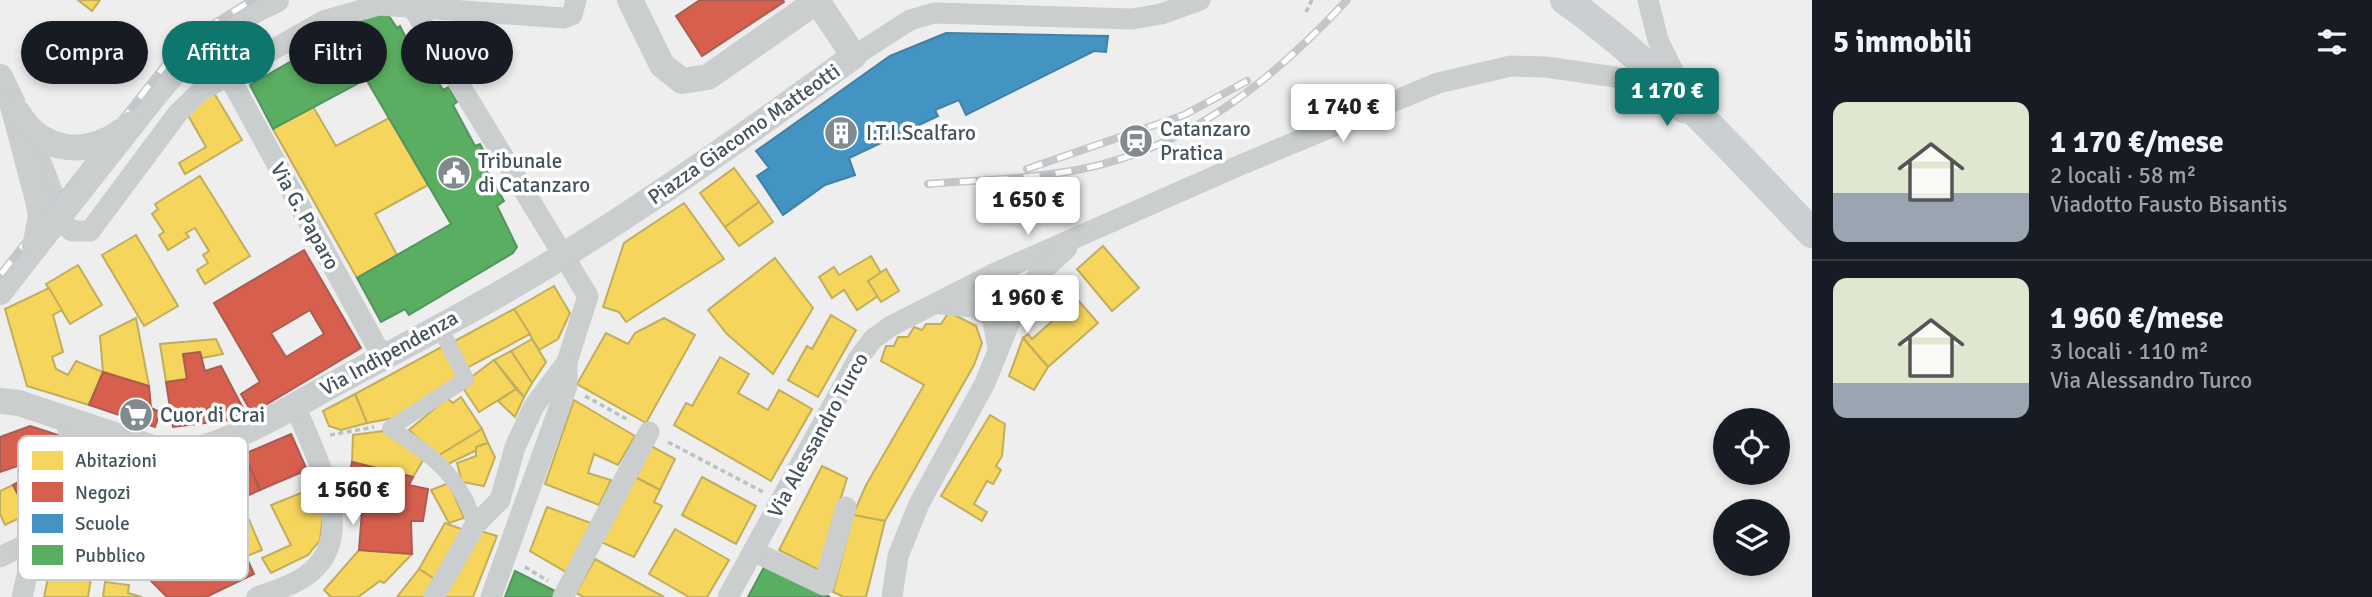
<!DOCTYPE html>
<html lang="it">
<meta charset="utf-8">
<style>
:root{--surface:#171b24;--page:#242831;--text:#f1f3f6;--muted:#9ea1a6;--line:#363941;--accent:#0f766e}
body{margin:0;font-family:Signika,sans-serif;background:var(--page);color:var(--text);height:100vh;display:flex;flex-direction:column;font-size:26px;white-space:nowrap}
*{box-sizing:border-box;margin:0}
p{font-size:23px;color:var(--muted)}
.icon{flex:none;width:38px;height:38px;fill:none;stroke:currentColor;stroke-width:2;stroke-linecap:round;stroke-linejoin:round}
.map{position:relative;flex:1;overflow:hidden}
.panel{display:flex;flex-direction:column;background:var(--surface);width:560px}
.panel>*{flex:none}
.top-card{position:absolute;left:21px;top:21px;width:665px;height:63px;display:flex;gap:14px}
.tools{position:absolute;left:1713px;top:408px;display:grid;gap:14px}
.tools a{display:grid;place-items:center;width:77px;height:77px;border-radius:50%;background:var(--surface);box-shadow:0 4px 10px #0003;font-size:35px}
.price{position:absolute;translate:-50% -60px;padding:0 16px;border-radius:7px;background:#fff;color:#222;font-size:23px;line-height:46px;filter:drop-shadow(0 2px 4px #0008)}
.price::after{content:'';position:absolute;left:50%;top:42px;width:21px;height:16px;margin-left:-10px;background:inherit;clip-path:polygon(0 0,100% 0,50% 100%)}
.price.selected{background:var(--accent);color:#fff}
ul{padding:0;list-style:none}
li{display:flex;align-items:center;gap:21px;height:175px;padding:0 21px}
li+li{border-top:2px solid var(--line)}
li span{display:grid;place-items:center;flex:none;width:196px;height:140px;border-radius:14px;color:#555}
li>.icon{margin-inline-start:auto}
span .icon{width:84px;height:84px;fill:#fffc;stroke-width:1}
li b{font-size:30px}
h2{display:flex;justify-content:space-between;align-items:center;height:84px;padding:0 21px;font-size:30px}
.tag{padding:0 24px;border-radius:32px;background:var(--surface);box-shadow:0 4px 10px #0003;font-size:24px;line-height:63px}
.tag.selected{background:var(--accent);color:#fff}
main{display:flex;flex:1;min-height:0}
.map>svg:first-child{display:block}
.homes{fill:#f6d55c;stroke:#c1ae5c;stroke-width:2}
.shops{fill:#d6604d;stroke:#aa5c52;stroke-width:2;fill-rule:evenodd}
.schools{fill:#4393c3;stroke:#4380a4;stroke-width:2}
.public{fill:#5aae61;stroke:#539360;stroke-width:2}
.lines{fill:none;stroke-linecap:round;stroke-linejoin:round}
.path{stroke:#b6c4be;stroke-width:3.5;stroke-dasharray:5 3.5;stroke-linecap:butt}
.pedestrian{stroke:#cacecf;stroke-width:16}
.minor{stroke:#cacecf;stroke-width:21}
.tertiary{stroke:#cacecf;stroke-width:26}
.secondary{stroke:#cacfd1;stroke-width:30}
.rail-casing{stroke:#c4c7c9;stroke-width:8}
.rail{stroke:#fff;stroke-width:5;stroke-dasharray:16;stroke-linecap:butt}
.tertiary-bridge{stroke:#cacecf;stroke-width:26}
.labels{text-anchor:middle;dominant-baseline:central;stroke-width:7;stroke-linejoin:round;paint-order:stroke}
.poi-label{font-size:21px;fill:#44545c;stroke:#fff;text-anchor:start}
.street-label{font-size:21px;fill:#44545c;stroke:#fff}
.key{fill:#fff;stroke:#c7ccce;stroke-width:2}
.key-label{font-size:19px;fill:#44545c}
</style>
<main>
<div class="map">
<svg width="1812" height="597" viewBox="0 0 1812 597">
<rect width="100%" height="100%" fill="#efeeee"/>
<g class="homes">
<path d="M78,0H100L92,11Z"/>
<path d="M214,93L242,140L185,174L179,163L206,147L185,110Z"/>
<path d="M312,105L336,146L389,118L428,185L375,214L397,255L357,278L273,129Z"/>
<path d="M734,168L759,202L725,227L700,193Z"/>
<path d="M200,176L250,256L205,284L197,270L208,263L203,255L209,251L195,228L186,233L189,237L168,250L159,235L164,232L152,214L158,209L155,204Z"/>
<path d="M759,202L773,222L739,246L725,227Z"/>
<path d="M684,203L724,259L626,322L619,312L603,307L624,243Z"/>
<path d="M136,235L178,306L144,326L102,255Z"/>
<path d="M1103,246L1139,288L1112,311L1077,269Z"/>
<path d="M871,256L881,273L868,281L878,296L857,310L844,290L832,298L819,277L834,267L839,275Z"/>
<path d="M775,258L813,308L773,374L727,334L708,310Z"/>
<path d="M78,265L102,305L70,324L46,284Z"/>
<path d="M886,269L899,291L881,302L868,281Z"/>
<path d="M554,286L570,313L558,339L539,350L514,309Z"/>
<path d="M49,288L62,310L53,315L63,352L52,357L56,369L68,375L76,361L103,372L89,405L27,386L5,309Z"/>
<path d="M1077,299L1098,323L1048,367L1023,338L1028,334L1032,339Z"/>
<path d="M514,309L530,334L467,368L453,342Z"/>
<path d="M949,312L976,326L982,343L974,365L885,521L853,515L866,485L924,385L881,361L886,346H894L898,337H908L914,327L922,330L926,324H941Z"/>
<path d="M831,315L856,330L818,397L788,380L807,346L812,349Z"/>
<path d="M136,318L149,386L103,372L100,336Z"/>
<path d="M664,318L695,335L646,423L577,384L606,333L628,344L635,333Z"/>
<path d="M1023,338L1048,367L1034,390L1009,376Z"/>
<path d="M216,339L223,354L202,358L200,352L183,354L187,379L166,382L160,344Z"/>
<path d="M532,339L546,362L532,383L511,351Z"/>
<path d="M445,345L465,378L404,416L367,423L355,394Z"/>
<path d="M511,351L532,383L524,397L494,360Z"/>
<path d="M720,357L749,374L738,393L768,410L779,390L812,409L771,481L674,425L686,403L692,406Z"/>
<path d="M494,360L516,389L479,412L461,385Z"/>
<path d="M516,389L524,397L515,417L498,401Z"/>
<path d="M355,394L367,423L341,430L329,426L323,411Z"/>
<path d="M461,397L482,429L438,456L409,430L447,398L453,403Z"/>
<path d="M574,400L635,436L618,465L594,454L588,473L611,480L599,505L545,484Z"/>
<path d="M990,415L1005,424L1002,456L996,466L1001,470L993,484L987,481L974,504L987,512L982,521L941,496Z"/>
<path d="M482,429L488,443L476,447L477,450L446,465L438,456Z"/>
<path d="M383,431L426,455L413,477L352,462L353,435Z"/>
<path d="M488,443L495,457L484,486L462,482L457,463L476,456V447Z"/>
<path d="M651,446L675,459L660,490L635,477Z"/>
<path d="M822,466L847,478L819,570L779,550Z"/>
<path d="M635,477L660,490L654,502L662,506L634,557L599,541Z"/>
<path d="M702,477L756,506L736,544L682,515Z"/>
<path d="M449,483L464,518L449,523L431,490Z"/>
<path d="M13,485L28,514L5,525L0,514V491Z"/>
<path d="M316,487L324,508L320,540L308,555L271,573L262,558L291,545L271,505Z"/>
<path d="M240,499L262,550L247,556L223,506Z"/>
<path d="M547,507L591,523L566,572L530,551Z"/>
<path d="M853,515L885,521L866,597H844L833,592Z"/>
<path d="M445,523L464,530L436,580L419,569Z"/>
<path d="M675,529L729,560L707,597H689L649,574Z"/>
<path d="M477,530L497,536L473,597H442Z"/>
<path d="M359,550L412,554L384,583L380,581L358,597H331L324,590Z"/>
<path d="M53,554H83L92,571L88,597H44Z"/>
<path d="M595,559L664,597H584L576,593Z"/>
<path d="M419,569L436,580L424,597H397Z"/>
<path d="M105,582L129,585L128,593L142,597H103Z"/>
</g>
<g class="shops">
<path d="M700,0H783L784,2L702,56L676,16Z"/>
<path d="M304,250L361,348L252,413L241,394L260,382L214,303ZM310,310L324,334L286,357L271,333Z"/>
<path d="M200,352L205,371L221,366L245,412L229,420L173,427L166,382L187,379L183,354Z"/>
<path d="M103,372L149,386L151,408L160,412L155,427L89,405Z"/>
<path d="M30,426L58,435L68,477L42,508L28,514L13,485L38,471L35,460L0,472V437Z"/>
<path d="M291,434L307,470L260,490L244,454Z"/>
<path d="M244,454L260,490L191,521L188,515L176,520L163,492Z"/>
<path d="M352,462L413,477L409,485L428,489L423,521H411L412,554L359,550L364,485L350,472Z"/>
<path d="M163,492L176,520L188,515L196,536L170,547L193,573L202,566L194,556L237,536L254,574L206,597H167L125,555L108,517Z"/>
</g>
<path class="schools" d="M946,33L1108,36L1106,52L1094,51L966,115L959,100L935,110L938,116L849,158L855,175L825,185L783,215L757,176L769,168L756,151L890,56Z"/>
<g class="public">
<path d="M380,10L387,13L397,28L400,26L412,50L419,48L443,90L449,87L457,102L453,105L475,146L480,144L487,157L481,161L504,201L497,206L517,247L513,253L409,315L405,309L381,322L357,278L451,224L366,79L273,129L250,85Z"/>
<path d="M764,567L830,597H748Z"/>
<path d="M515,571L557,592L554,597H505Z"/>
</g>
<g class="lines">
<g class="path">
<path d="M1306,12L1312,0"/>
<path d="M585,396L630,421"/>
<path d="M330,435L374,427"/>
<path d="M668,442L763,492"/>
<path d="M525,567L548,581"/>
</g>
<path class="pedestrian" d="M439,326L466,379L390,428C431,455 461,475 475,525"/>
<g class="minor">
<path d="M1648,0L1658,40L1684,93"/>
<path d="M413,8L588,296L567,362V386L491,597"/>
<path d="M854,56L910,20L934,13L1132,19L1161,14L1200,0"/>
<path d="M227,73L383,358"/>
<path d="M33,141L65,225L72,231H90L178,113L201,91L323,21L379,5L564,18L572,15L576,0"/>
<path d="M993,274L987,290L998,348"/>
<path d="M940,304L973,307L991,316"/>
<path d="M65,418L87,503"/>
<path d="M753,551L824,585L846,507"/>
<path d="M0,557L48,534L87,503L195,453"/>
<path d="M22,597L30,563L23,546"/>
<path d="M257,597C276,590 301,583 315,568C357,527 312,450 295,405"/>
<path d="M434,597L475,525L500,500L515,447L534,406L567,362"/>
<path d="M563,597L649,432"/>
<path d="M728,597L858,359L873,339L891,326L993,274L1238,166L1438,83L1511,66L1546,67L1615,77L1647,90L1683,113"/>
<path d="M892,597L898,556L919,504L985,383L1017,304L1039,274L1067,248"/>
</g>
<g class="tertiary">
<path d="M0,77L12,102"/>
<path d="M132,124C177,66 207,30 276,0"/>
<path d="M0,292L35,247"/>
<path d="M0,401L19,403L165,452C211,458 293,406 334,384C412,342 491,301 566,254C665,192 760,125 854,56L817,1L708,77L682,81L662,65L630,0"/>
</g>
<path class="secondary" d="M1565,0C1659,66 1733,151 1812,233"/>
<g class="rail-casing">
<g id="rail">
<path d="M1027,169L1184,115L1247,81"/>
<path d="M928,184C979,180 1032,179 1082,169C1190,147 1274,79 1347,0"/>
<path d="M1,274L166,64L188,40L252,0"/>
</g>
</g>
<use href="#rail" class="rail"/>
<g class="tertiary-bridge">
<path d="M12,102L38,200L41,216L35,247"/>
<path d="M18,113C42,153 86,157 122,131"/>
<path d="M35,247L132,124"/>
</g>
</g>
<defs>
<g id="building-disc" transform="scale(1.75)"><circle r="9.5" fill="#808a8f" stroke="#fff"/><path d="M-4-6H4V6H1V3H-1V6H-4ZM-2.5-4.3h1.7v1.8h-1.7ZM.8-4.3h1.7v1.8H.8ZM-2.5-1h1.7V.8h-1.7ZM.8-1h1.7V.8H.8Z" fill="#fff"/></g>
<g id="station-disc" transform="scale(1.75)"><circle r="9.5" fill="#808a8f" stroke="#fff"/><path d="M-3-6H3Q5-6 5-4V2Q5 4 3 4L4.5 6H3L1.5 4h-3L-3 6H-4.5L-3 4Q-5 4-5 2V-4Q-5-6-3-6ZM-3.5-4v3h7v-3ZM-3.5 1v1.5H-2V1ZM2 1v1.5H3.5V1Z" fill="#fff"/></g>
<g id="civic-disc" transform="scale(1.75)"><circle r="9.5" fill="#808a8f" stroke="#fff"/><path d="M-.6-6.5H3V-4.5H.6V-3L4-1V1h2V6H-6V1h2V-1L-.6-3ZM-1.2 2.5V6h2.4V2.5Z" fill="#fff"/></g>
<g id="supermarket-disc" transform="scale(1.75)"><circle r="9.5" fill="#808a8f" stroke="#fff"/><path d="M-6-5.5h2.5l.6 2H6L4.5 2H-2.5L-4.4-4H-6ZM-1.5 3.2a1.3 1.3 0 1 0 .1 0ZM3 3.2a1.3 1.3 0 1 0 .1 0Z" fill="#fff"/></g>
</defs>
<g fill-rule="evenodd">
<use href="#building-disc" x="841" y="133"/>
<use href="#station-disc" x="1136" y="141"/>
<use href="#civic-disc" x="454" y="173"/>
<use href="#supermarket-disc" x="136" y="415"/>
</g>
<g class="labels">
<g class="poi-label">
<text x="1160" y="129">Catanzaro<tspan x="1160" dy="24">Pratica</tspan></text>
<text x="866" y="133">I.T.I.Scalfaro</text>
<text x="478" y="161">Tribunale<tspan x="478" dy="24">di Catanzaro</tspan></text>
<text x="160" y="415">Cuor di Crai</text>
</g>
<g class="street-label">
<text transform="translate(744 134) rotate(-35)">Piazza Giacomo Matteotti</text>
<text transform="translate(305 216) rotate(61)">Via G. Paparo</text>
<text transform="translate(389 353) rotate(-29)">Via Indipendenza</text>
<text transform="translate(818 435) rotate(-61)">Via Alessandro Turco</text>
</g>
</g>
<rect x="18" y="436" width="230" height="144" rx="10" class="key"/>
<rect x="32" y="451" width="31" height="19" fill="#f6d55c"/>
<rect x="32" y="482" width="31" height="20" fill="#d6604d"/>
<rect x="32" y="514" width="31" height="19" fill="#4393c3"/>
<rect x="32" y="545" width="31" height="20" fill="#5aae61"/>
<g class="key-label">
<text x="75" y="467">Abitazioni</text>
<text x="75" y="499">Negozi</text>
<text x="75" y="530">Scuole</text>
<text x="75" y="562">Pubblico</text>
</g>
</svg>
<div class="tools">
<a><svg class="icon" aria-label="locate" viewBox="0 0 24 24"><circle cx="12" cy="12" r="6"/><path d="M12 2v4M12 18v4M2 12h4M18 12h4"/></svg></a>
<a><svg class="icon" aria-label="layers" viewBox="0 0 24 24"><path d="M12 4l9 5-9 5-9-5zM3 14l9 5 9-5"/></svg></a>
</div>
<b class="price selected" style="left:1667px;top:128px">1 170 €</b>
<b class="price" style="left:1343px;top:144px">1 740 €</b>
<b class="price" style="left:1028px;top:237px">1 650 €</b>
<b class="price" style="left:1027px;top:335px">1 960 €</b>
<b class="price" style="left:353px;top:527px">1 560 €</b>
<div class="top-card">
<a class="tag">Compra</a>
<a class="tag selected">Affitta</a>
<a class="tag">Filtri</a>
<a class="tag">Nuovo</a>
</div>
</div>
<section class="panel">
<h2>5 immobili<svg class="icon" aria-label="filters" viewBox="0 0 24 24"><path d="M4 7h16M4 17h16"/><circle cx="9" cy="7" r="2"/><circle cx="15" cy="17" r="2"/></svg></h2>
<ul>
<li><span style="background:linear-gradient(#dfe7d0 65%,#9aa5b1 0)"><svg class="icon" aria-label="home" viewBox="0 0 24 24"><path d="M3 11l9-7 9 7M6 9v11h12V9"/></svg></span><div><b>1 170 €/mese</b><p>2 locali · 58 m²</p><p>Viadotto Fausto Bisantis</p></div></li>
<li><span style="background:linear-gradient(#dfe7d0 75%,#9aa5b1 0)"><svg class="icon" aria-label="home" viewBox="0 0 24 24"><path d="M3 11l9-7 9 7M6 9v11h12V9"/></svg></span><div><b>1 960 €/mese</b><p>3 locali · 110 m²</p><p>Via Alessandro Turco</p></div></li>
</ul>
</section>
</main>
